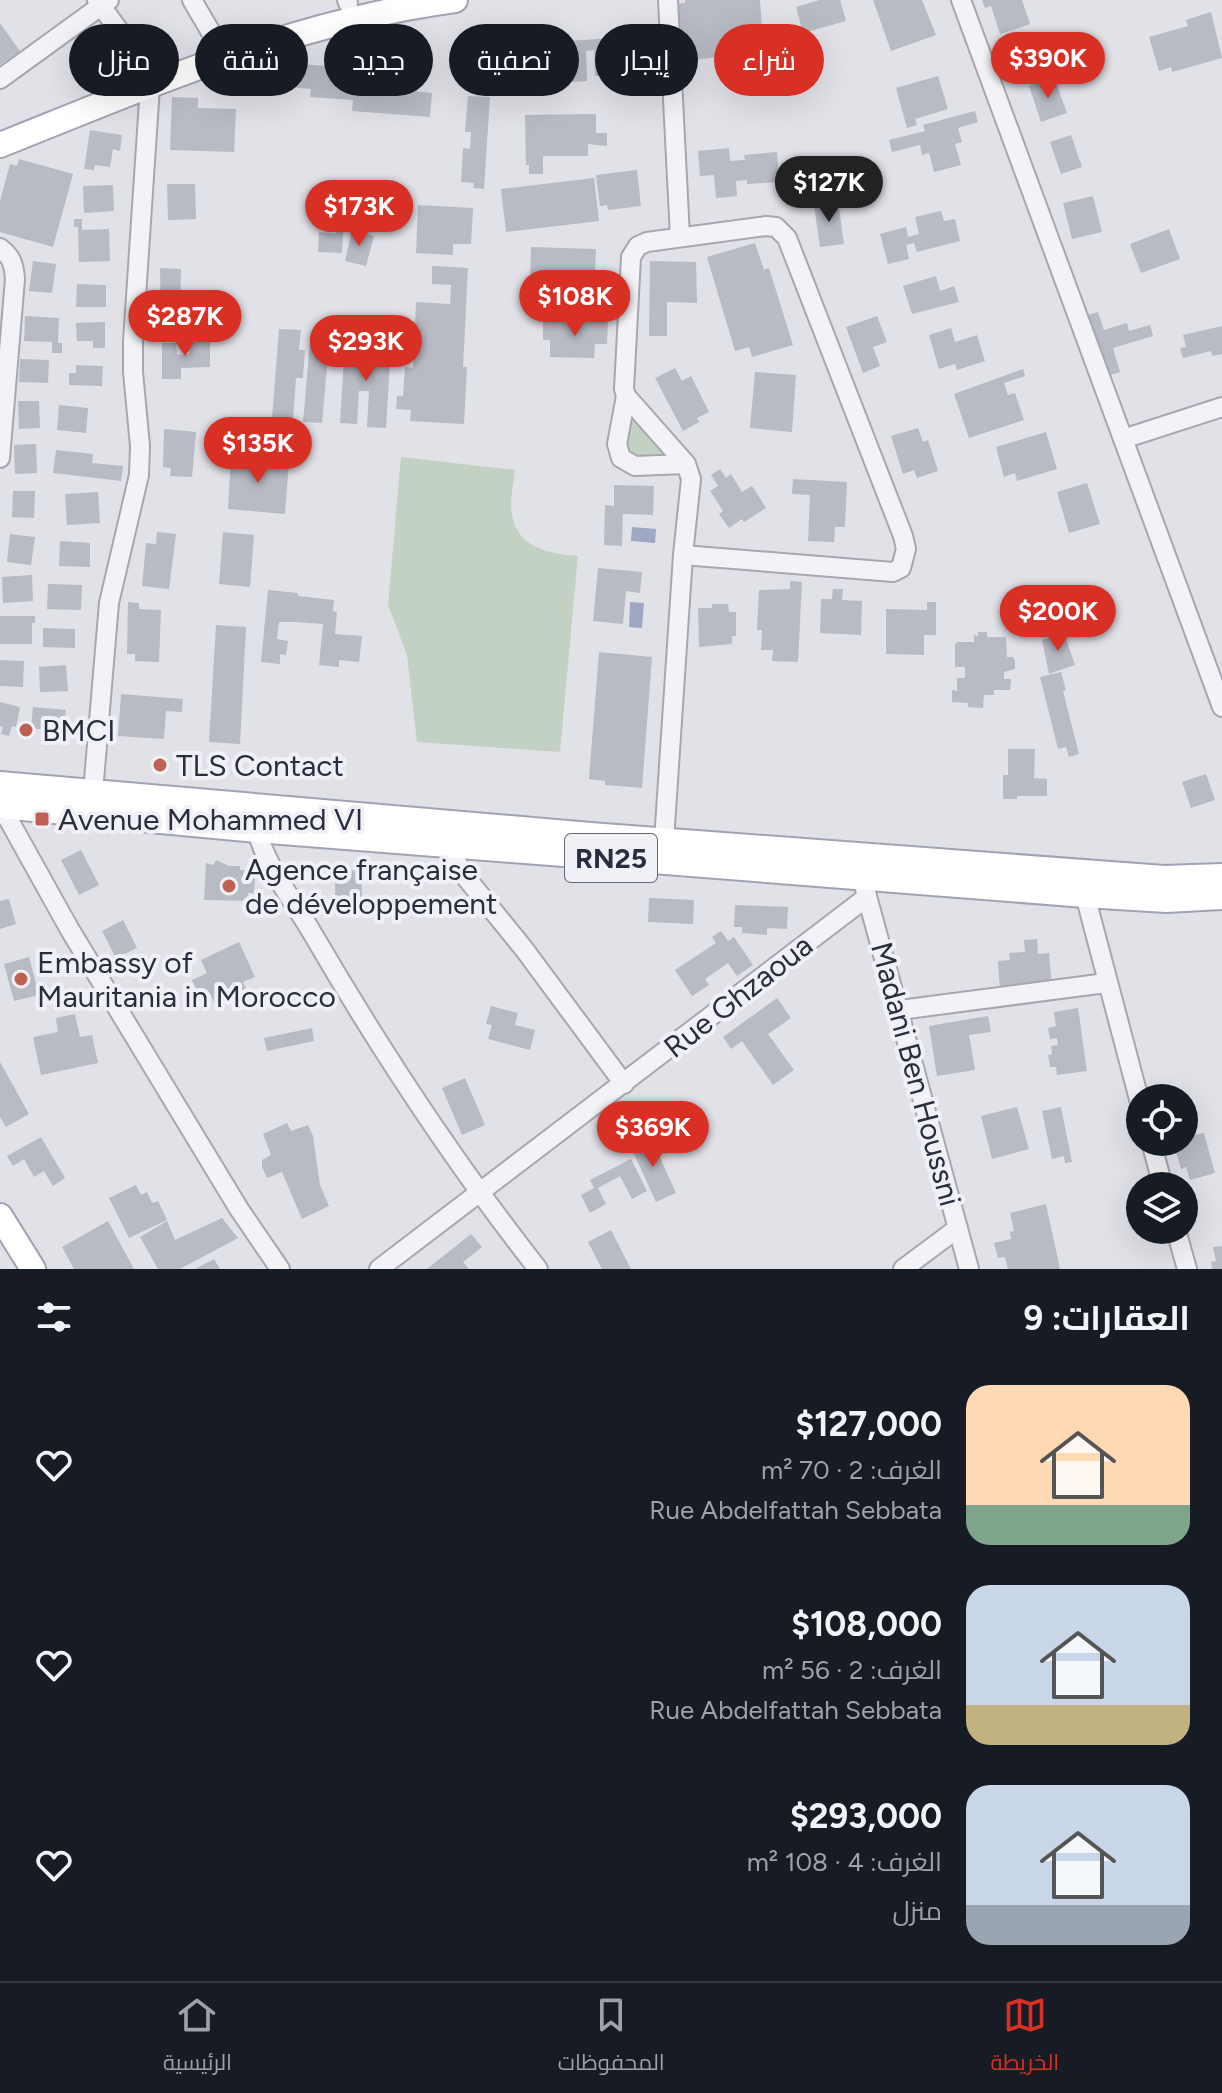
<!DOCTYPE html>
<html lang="ar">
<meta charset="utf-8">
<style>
:root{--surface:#171b24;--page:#20242c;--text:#f1f3f6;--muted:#9ea1a6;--line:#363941;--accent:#d93025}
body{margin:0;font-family:Figtree,Cairo,sans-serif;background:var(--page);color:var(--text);direction:rtl;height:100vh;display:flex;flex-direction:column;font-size:30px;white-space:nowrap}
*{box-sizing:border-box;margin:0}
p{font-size:26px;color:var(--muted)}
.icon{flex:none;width:44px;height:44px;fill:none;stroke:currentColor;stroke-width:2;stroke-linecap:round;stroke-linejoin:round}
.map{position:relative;height:1269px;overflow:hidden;direction:ltr}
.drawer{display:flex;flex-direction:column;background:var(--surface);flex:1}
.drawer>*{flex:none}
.banner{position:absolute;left:24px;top:24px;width:800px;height:72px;direction:rtl;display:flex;gap:16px}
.tools{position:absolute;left:1126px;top:1084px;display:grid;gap:16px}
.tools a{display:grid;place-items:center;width:72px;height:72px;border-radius:50%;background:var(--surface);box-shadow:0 8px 32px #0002;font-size:40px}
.price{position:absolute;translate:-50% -68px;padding:0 18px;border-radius:28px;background:var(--accent);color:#fff;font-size:26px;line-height:52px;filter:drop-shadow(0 2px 4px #0008)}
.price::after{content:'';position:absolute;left:50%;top:48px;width:24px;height:18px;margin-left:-12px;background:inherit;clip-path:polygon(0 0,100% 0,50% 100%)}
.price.on{background:#222;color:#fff}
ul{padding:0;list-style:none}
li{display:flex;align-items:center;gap:24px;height:200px;padding:0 32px}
li span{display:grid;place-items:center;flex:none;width:224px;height:160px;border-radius:24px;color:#555}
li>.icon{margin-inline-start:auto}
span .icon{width:96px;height:96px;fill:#fffc;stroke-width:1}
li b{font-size:34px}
h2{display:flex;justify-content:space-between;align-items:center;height:96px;padding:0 32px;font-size:34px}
.chip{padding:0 28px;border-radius:36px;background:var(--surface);box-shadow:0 8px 32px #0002;font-size:28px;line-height:72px}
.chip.on{background:var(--accent);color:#fff}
.tabs{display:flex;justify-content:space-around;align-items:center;height:112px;border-top:2px solid var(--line);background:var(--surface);font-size:22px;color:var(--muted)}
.tabs a{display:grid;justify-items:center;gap:4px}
.tabs .on{color:var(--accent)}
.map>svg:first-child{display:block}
.green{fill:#c3d1c3}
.water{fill:#9fa7c4}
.building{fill:#b8bac4}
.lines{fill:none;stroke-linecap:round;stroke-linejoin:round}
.minor-casing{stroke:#a7a7b2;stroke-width:22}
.major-casing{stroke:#a1a3b2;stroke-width:28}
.minor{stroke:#f3f3f7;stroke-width:18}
.major{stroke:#fff;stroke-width:24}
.poi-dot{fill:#c06052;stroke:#f0f1f6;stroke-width:3}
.labels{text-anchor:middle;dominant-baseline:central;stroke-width:8;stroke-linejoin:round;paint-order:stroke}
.shield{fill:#f0f1f6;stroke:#666875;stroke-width:2}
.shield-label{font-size:28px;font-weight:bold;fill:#2b2d3e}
.poi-label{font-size:30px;fill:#2b2d3e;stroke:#f0f1f6;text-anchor:start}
.street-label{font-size:30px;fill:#2b2d3e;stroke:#f0f1f6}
</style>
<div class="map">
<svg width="1222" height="1269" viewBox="0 0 1222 1269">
<rect width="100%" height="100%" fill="#e1e1e8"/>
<g class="green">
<path d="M630,410L671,456H627Z"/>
<path d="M401,457L515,470C514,484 509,501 512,515C517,548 551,554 578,556L560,752L417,742L407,655L388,605Z"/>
</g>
<g class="water">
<path d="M632,527L656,529L655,543L631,541Z"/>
<path d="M630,602L644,603L642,628L629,627Z"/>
</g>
<g class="building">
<path d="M685,0H760L763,44L769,43L770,63L722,66L721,57L689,60L690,67L676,68L672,4L685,3Z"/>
<path d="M819,0H840L846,21L803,33L796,7Z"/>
<path d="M873,0H922L936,35L891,51Z"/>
<path d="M982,0H1022L1030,24L1000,34L991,6L985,8Z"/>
<path d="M1211,12L1222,58L1172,72L1171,67L1159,71L1149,37L1188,26L1186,20Z"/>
<path d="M0,23L20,51L0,65Z"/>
<path d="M629,37L630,75L595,76L594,50L586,51L587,81L571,82V74H559L560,90L531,91V81H524L523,50H529V41L568,39V41Z"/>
<path d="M288,63L414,73L413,91L432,93L430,117L352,111L353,100L310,97L311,89L286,87Z"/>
<path d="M938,76L948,109L915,119L917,125L907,128L896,88Z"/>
<path d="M1054,77L1067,113L1041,122L1029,86Z"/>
<path d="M468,96L490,97L484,189L473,188L474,183L461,182L463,148L470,149L471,132H465Z"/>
<path d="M172,97L198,98V108L236,109L234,152L170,150Z"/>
<path d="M975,111L978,122L958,128L962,142L955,144L961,165L934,172L929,153L922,155L920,145L892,152L889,140L925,131L923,125Z"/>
<path d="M596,114V133H607V146L588,144V156H543V174H529V165H526L525,115Z"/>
<path d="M90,130L122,135L120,151L113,149L110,167L95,165L94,170L84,169Z"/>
<path d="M1071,135L1082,167L1061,174L1050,142Z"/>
<path d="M729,148L730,161L745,160L744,155L777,152L779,182L747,184V180L736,181L737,196L716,198L714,175L700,176L698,151Z"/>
<path d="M19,159L73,174L53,247L0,232V201L10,164L17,166Z"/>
<path d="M637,170L641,206L608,210L607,205L600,206L596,175Z"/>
<path d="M594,178L599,221L506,232L501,189Z"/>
<path d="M167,184H195L196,219L168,220Z"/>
<path d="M113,185L114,211L84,213L83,186Z"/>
<path d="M1093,196L1102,232L1072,239L1063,203Z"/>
<path d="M322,202L340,203L339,220H344L342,253L318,252L319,232L336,234L337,224L320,222Z"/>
<path d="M838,202L844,244L820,247L814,205Z"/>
<path d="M418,205L473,208L471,244H453V255L416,253Z"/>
<path d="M941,211L944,221L955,219L960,241L917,252L914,243L906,245L909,259L888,264L880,234L906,227L908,237L919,234L915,217Z"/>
<path d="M74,219H82V230L109,229L110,261L79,262L78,227H74Z"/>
<path d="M1169,229L1180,259L1141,273L1130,244Z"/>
<path d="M352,230L374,236L366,266L345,261Z"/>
<path d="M755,243L764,270L769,268L793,345L752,357L749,347L735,351L707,257Z"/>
<path d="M531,247L596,249L594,298L534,297L535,290H530Z"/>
<path d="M33,261L56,264L52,293L29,291Z"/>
<path d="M650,261L696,262L697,303L667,302V336H649Z"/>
<path d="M432,266L468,268L463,367H467L464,424L410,421L411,410L396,409L397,396H403L405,367L413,368L416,302L450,304L451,285L432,284Z"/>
<path d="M160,268L181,269L180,318H161Z"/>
<path d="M936,276L940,291L954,286L959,302L912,314L903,286Z"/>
<path d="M77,284L106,285V307H76Z"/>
<path d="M1098,312L1104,330L1127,323L1129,331L1150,325L1153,336L1113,348L1120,372L1103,377L1085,316Z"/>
<path d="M25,316L59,318L58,343H62V353H52V342L24,341Z"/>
<path d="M877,316L887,342L873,347L880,366L863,373L846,327Z"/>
<path d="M543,320L608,322L607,344H595L594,358L550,357V340H543Z"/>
<path d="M105,322V348H93V341H77L76,323Z"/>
<path d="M1222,326V354L1212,356L1211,351L1183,358L1180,348L1186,347L1183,335Z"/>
<path d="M951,328L955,342L977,335L985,361L957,370L955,364L939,369L929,335Z"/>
<path d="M279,329L301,330L299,350H305L303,378H296L293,421L272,419Z"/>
<path d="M311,331L330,333L322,423L303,422Z"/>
<path d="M189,338H210V367L181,368V379H162V343H176L177,355L189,354Z"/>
<path d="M345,342L363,343V353L373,354L374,342L391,343L386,428L367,427L369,391H359L357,424L340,423Z"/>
<path d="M20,359L49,360L48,383L19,382Z"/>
<path d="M76,365L103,366L102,386L69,385V373H76Z"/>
<path d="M675,368L682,381L691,376L709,412L697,418L699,422L683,431L655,378Z"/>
<path d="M1023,369L1025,376L1004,383L1008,395L1015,393L1024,420L969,438L954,394Z"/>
<path d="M755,372L796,375L792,432L750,428Z"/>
<path d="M18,401H39L40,428L19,429Z"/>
<path d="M59,405L88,408L86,433L57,430Z"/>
<path d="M918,428L923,442L928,440L938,471L917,478L914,470L903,474L891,436Z"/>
<path d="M164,429L196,432L192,477L170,476L171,468L163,467Z"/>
<path d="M1046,432L1057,469L1017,481L1015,473L1004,477L996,447Z"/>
<path d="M36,444L37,473L15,474L14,445Z"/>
<path d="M56,450L93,454L92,463L123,466L121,481L53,473Z"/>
<path d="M231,457L289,461L285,514L228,509Z"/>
<path d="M720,469L726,478L731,474L742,492L752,486L766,508L744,522L742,519L729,528L719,514L723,511L710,491L718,486L711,475Z"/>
<path d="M793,479L847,482L845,527H835L834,542L808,541L810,495L792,494Z"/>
<path d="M1087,483L1100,524L1069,533L1057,492Z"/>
<path d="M614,485L654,486L653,515L623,514L622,546L604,545L605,505L614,506Z"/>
<path d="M13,491H35L34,518L12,517Z"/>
<path d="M98,492L100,523L67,525L65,494Z"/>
<path d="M157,532L176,534L169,589L142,586L146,543L156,544Z"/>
<path d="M223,532L254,535L250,587L219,584Z"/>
<path d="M10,534L35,537L31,565L7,562Z"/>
<path d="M60,541L90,543V567L59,566Z"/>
<path d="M598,568L642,572L640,593L626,591L623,624L593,621Z"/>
<path d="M32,575L33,601L3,603L2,577Z"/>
<path d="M790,581L802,582L798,662L772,661L773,650H761L762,630H757L759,590L790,589Z"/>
<path d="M48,584L82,585L81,610L47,609Z"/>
<path d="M833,589H843L842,600L862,601L861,635L820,633L821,599H832Z"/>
<path d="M268,590L298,593V596L334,600L333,611L337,612L335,634L362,636L359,662L339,660V667L319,665L323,624L295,622H279L277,639L288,641L286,655L280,654V664L261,662Z"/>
<path d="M128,602L139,603V609L161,610L159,662L135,661V654H127Z"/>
<path d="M927,602H936V635H924V655L886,654V609L927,610Z"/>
<path d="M712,604H728L729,612H736V636H732V644L699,647L698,608H712Z"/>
<path d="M0,616H35V623H32V644H0Z"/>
<path d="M216,625L246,627L240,744L209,742Z"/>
<path d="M43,628L75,629V648L43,647Z"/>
<path d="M978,632H987V637H1006L1007,657H1013L1015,661V669L1004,672V679H1011L1010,690H994V695H984L983,708L968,707V703L952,702V690L957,691V678H965V667H955V645L957,642H974V635L978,636Z"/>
<path d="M1064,633L1075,665L1049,674L1042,640Z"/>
<path d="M599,652L652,657L642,788L605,785V781L589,779Z"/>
<path d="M0,660L24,661L23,687L0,686Z"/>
<path d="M66,665L68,691L40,692L39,667Z"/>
<path d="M1061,672L1066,690L1063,691L1079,754L1069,757L1066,747L1058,749L1040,677Z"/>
<path d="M121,694L183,699L182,712L166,711L164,739L118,736Z"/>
<path d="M0,702L20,707L16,727L12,726L9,736L1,734L3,727L0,726Z"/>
<path d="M33,707L66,710L63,732L31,728Z"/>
<path d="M1008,749H1035L1034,778L1047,779V796H1017V799H1003V775H1008Z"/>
<path d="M1206,774L1215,800L1191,808L1182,782Z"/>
<path d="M81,850L99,885L79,895L61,860Z"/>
<path d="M216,860L229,866H240V870H250L255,878L254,893H248L249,901L204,900L206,863L214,865Z"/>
<path d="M361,870L362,898L335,899V871Z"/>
<path d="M649,898L694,900L693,924L648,922Z"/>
<path d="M9,899L16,924L0,929V901Z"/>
<path d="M735,905L788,907L787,929L767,928V935L742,933V927H734Z"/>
<path d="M123,920L137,948L116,958L102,931Z"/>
<path d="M721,931L728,941L734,937L753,965L737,976L728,963L705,979L709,985L692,996L675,970L716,943L712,937Z"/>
<path d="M1037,939L1038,954L1049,953L1052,987L1000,991L998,961L1010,960L1009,953L1025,952L1024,940Z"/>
<path d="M239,942L255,977L243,982L248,993L216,1007L210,993L200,998L192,980L207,973L201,960Z"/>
<path d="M29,957L39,995L14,1001L4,964Z"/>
<path d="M777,998L791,1018L768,1034L794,1070L773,1085L742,1041L731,1049L723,1037Z"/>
<path d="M491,1006L518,1013L515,1025L535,1030L530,1050L488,1039L492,1025L486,1024Z"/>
<path d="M1078,1008L1087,1071L1057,1075L1056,1067H1050L1048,1055L1052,1054L1051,1046L1058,1045L1057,1038L1050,1039L1048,1028L1056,1026L1054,1012Z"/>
<path d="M75,1014L80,1037L92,1035L98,1063L41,1075L33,1037L58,1032L56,1018Z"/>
<path d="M988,1016L991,1032L969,1035L975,1070L937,1076L929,1026Z"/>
<path d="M312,1028L314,1041L267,1051L264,1038Z"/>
<path d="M0,1062L29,1114L6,1127L0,1117Z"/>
<path d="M465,1078L485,1125L462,1135L442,1088Z"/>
<path d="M1017,1107L1029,1149L992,1159L981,1116Z"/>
<path d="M1061,1107L1072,1162L1065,1163L1064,1156L1052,1159L1042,1111Z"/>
<path d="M287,1123L291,1131L308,1125L313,1136L320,1185L329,1206L302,1219L282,1172L267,1178L262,1167V1160L271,1155L263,1134Z"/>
<path d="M1184,1129L1187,1137L1204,1133L1215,1173L1190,1180L1186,1167L1181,1169L1173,1142H1184Z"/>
<path d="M650,1136L676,1193L656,1202L630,1145Z"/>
<path d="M41,1137L65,1178L53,1186L44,1171L34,1177L24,1159L13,1166L7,1156Z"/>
<path d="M631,1159L647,1191L632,1199L620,1176L598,1188L606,1204L590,1213L581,1195L594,1188L590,1180Z"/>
<path d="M136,1185L141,1195L147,1192L152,1203L158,1201L167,1220L129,1238L109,1198Z"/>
<path d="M1046,1204L1060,1269H1008L1005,1257L998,1258L994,1243L1011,1239L1010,1232L1014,1231L1010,1213Z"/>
<path d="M222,1218L238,1238L180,1269H158L140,1237L167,1221L175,1240Z"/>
<path d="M108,1221L134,1269H74L62,1247Z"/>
<path d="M611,1230L631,1269H602L588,1242Z"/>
<path d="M471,1234L482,1247L463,1262L469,1269H427Z"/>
<path d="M1222,1246V1269H1212L1211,1262L1216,1261L1213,1247Z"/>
<path d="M214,1259L220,1269H195Z"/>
</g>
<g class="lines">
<g class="minor-casing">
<g id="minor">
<path d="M97,0L130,46"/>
<path d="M192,0L226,58"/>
<path d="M347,0L348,3"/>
<path d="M668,0L680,237"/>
<path d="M961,0L1222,707"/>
<path d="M0,79L109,0"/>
<path d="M0,248C12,257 14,265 15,279L0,458"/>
<path d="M626,396L617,444L621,458L635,466L686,464"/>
<path d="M1123,439L1222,407"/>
<path d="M93,792L109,603L139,475L140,446L133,372V342L151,71"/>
<path d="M1,806L70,930L239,1209L280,1269"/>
<path d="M257,830C265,865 293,900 311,931C381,1051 452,1160 538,1269"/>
<path d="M664,841L683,555L691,479L686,464L626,396L624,389L631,257L638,246L647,242L766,226L776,227L787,238L903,536L906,549L901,568L893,572L683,555"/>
<path d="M447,845L464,875L524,949L624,1084"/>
<path d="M865,889L969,1269"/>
<path d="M1085,895L1140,1103"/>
<path d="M900,1010L1106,983"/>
<path d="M1151,1142L1163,1186"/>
<path d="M1176,1230L1187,1269"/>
<path d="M379,1269L867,897"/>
<path d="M903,1269L958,1228"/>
</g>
</g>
<g class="major-casing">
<g id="major">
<path d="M0,145C148,86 296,21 455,0"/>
<path d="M0,784L590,835L1164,878L1222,876"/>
<path d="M0,806L257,830L1085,895L1166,900L1222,897"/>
<path d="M0,1216L33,1269"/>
</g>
</g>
<use href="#minor" class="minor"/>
<use href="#major" class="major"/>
</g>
<g class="poi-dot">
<circle cx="26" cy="730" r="8"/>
<circle cx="160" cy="765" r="8"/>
<rect x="34" y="811" width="16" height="16" rx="4"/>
<circle cx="229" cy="886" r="8"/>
<circle cx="21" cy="979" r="8"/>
</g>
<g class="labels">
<rect class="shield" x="565" y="834" width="92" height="48" rx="6"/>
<g class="shield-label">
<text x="611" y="858">RN25</text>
</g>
<g class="poi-label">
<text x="42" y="730">BMCI</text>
<text x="176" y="765">TLS Contact</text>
<text x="58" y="819">Avenue Mohammed VI</text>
<text x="245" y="869">Agence française<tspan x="245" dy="34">de développement</tspan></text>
<text x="37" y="962">Embassy of<tspan x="37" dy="34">Mauritania in Morocco</tspan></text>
</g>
<g class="street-label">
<text transform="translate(738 996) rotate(-38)">Rue Ghzaoua</text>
<text transform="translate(916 1074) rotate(75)">Madani Ben Houssni</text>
</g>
</g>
</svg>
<div class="tools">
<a><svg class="icon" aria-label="locate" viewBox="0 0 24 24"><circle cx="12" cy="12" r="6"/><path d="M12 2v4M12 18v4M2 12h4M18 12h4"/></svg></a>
<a><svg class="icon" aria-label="layers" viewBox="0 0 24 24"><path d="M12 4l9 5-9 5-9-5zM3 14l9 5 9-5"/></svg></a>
</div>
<b class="price" style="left:1048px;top:100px">$390K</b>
<b class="price on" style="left:829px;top:224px">$127K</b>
<b class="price" style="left:359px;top:248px">$173K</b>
<b class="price" style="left:575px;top:338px">$108K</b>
<b class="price" style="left:185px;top:358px">$287K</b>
<b class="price" style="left:366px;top:383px">$293K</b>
<b class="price" style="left:258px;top:485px">$135K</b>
<b class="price" style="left:1058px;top:653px">$200K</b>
<b class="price" style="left:653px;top:1169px">$369K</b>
<div class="banner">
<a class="chip on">شراء</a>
<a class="chip">إيجار</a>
<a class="chip">تصفية</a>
<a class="chip">جديد</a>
<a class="chip">شقة</a>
<a class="chip">منزل</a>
</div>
</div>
<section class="drawer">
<h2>العقارات: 9<svg class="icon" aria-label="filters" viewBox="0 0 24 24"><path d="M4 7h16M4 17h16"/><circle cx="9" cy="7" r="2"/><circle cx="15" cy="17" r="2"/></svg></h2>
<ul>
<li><span style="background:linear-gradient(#ffd9b3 75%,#7fa58c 0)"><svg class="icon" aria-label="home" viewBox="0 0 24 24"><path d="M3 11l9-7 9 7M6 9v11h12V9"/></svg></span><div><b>$127,000</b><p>الغرف: 2 · 70 m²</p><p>Rue Abdelfattah Sebbata</p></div><svg class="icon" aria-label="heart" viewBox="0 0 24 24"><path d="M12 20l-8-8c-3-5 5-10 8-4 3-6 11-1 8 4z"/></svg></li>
<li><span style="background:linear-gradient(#c9d6e8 75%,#c2b280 0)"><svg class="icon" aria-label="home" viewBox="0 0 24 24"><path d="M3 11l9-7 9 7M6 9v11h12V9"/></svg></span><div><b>$108,000</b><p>الغرف: 2 · 56 m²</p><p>Rue Abdelfattah Sebbata</p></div><svg class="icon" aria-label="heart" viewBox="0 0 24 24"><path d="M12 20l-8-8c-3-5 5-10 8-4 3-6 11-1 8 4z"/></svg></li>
<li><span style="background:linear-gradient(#c9d6e8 75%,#9aa5b1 0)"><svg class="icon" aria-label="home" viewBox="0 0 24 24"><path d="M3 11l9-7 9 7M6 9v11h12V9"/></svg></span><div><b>$293,000</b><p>الغرف: 4 · 108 m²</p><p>منزل</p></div><svg class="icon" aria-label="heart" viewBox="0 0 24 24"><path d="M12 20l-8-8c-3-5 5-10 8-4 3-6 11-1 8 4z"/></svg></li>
</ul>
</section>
<nav class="tabs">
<a class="on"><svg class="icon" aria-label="map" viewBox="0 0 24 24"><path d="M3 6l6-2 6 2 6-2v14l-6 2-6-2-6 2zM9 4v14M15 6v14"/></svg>الخريطة</a>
<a><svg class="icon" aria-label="saved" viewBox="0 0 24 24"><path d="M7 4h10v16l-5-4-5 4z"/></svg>المحفوظات</a>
<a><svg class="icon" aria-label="home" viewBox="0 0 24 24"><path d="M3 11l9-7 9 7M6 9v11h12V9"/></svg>الرئيسية</a>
</nav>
